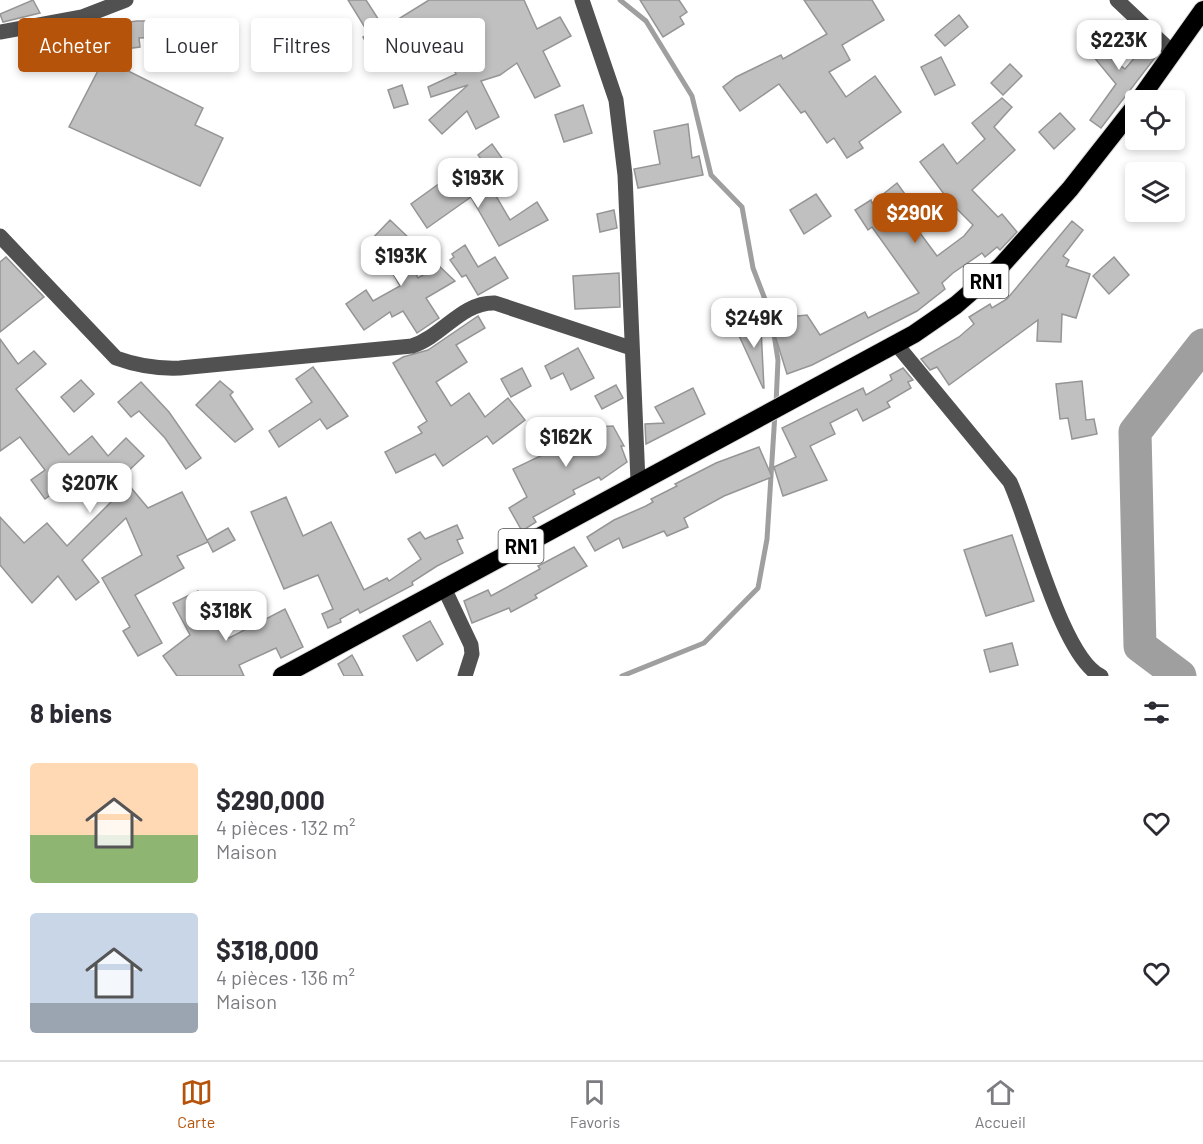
<!DOCTYPE html>
<html lang="fr">
<meta charset="utf-8">
<style>
:root{--surface:#fff;--page:#f7f7f7;--text:#2b2b33;--muted:#7c7c81;--line:#e1e1e2;--accent:#b45309}
body{margin:0;font-family:Barlow,sans-serif;background:var(--page);color:var(--text);height:100vh;display:flex;flex-direction:column;font-size:22px;white-space:nowrap}
*{box-sizing:border-box;margin:0}
p{font-size:20px;color:var(--muted)}
.icon{flex:none;width:33px;height:33px;fill:none;stroke:currentColor;stroke-width:2;stroke-linecap:round;stroke-linejoin:round}
.map{position:relative;height:676px;overflow:hidden}
.drawer{display:flex;flex-direction:column;background:var(--surface);flex:1}
.drawer>*{flex:none}
.hud{position:absolute;left:18px;top:18px;width:600px;height:54px;display:flex;gap:12px}
.controls{position:absolute;left:1125px;top:90px;display:grid;gap:12px}
.controls a{display:grid;place-items:center;width:60px;height:60px;border-radius:6px;background:var(--surface);box-shadow:0 3px 9px #0003;font-size:30px}
.price{position:absolute;translate:-50% -51px;padding:0 14px;border-radius:12px;background:#fff;color:#222;font-size:20px;line-height:39px;filter:drop-shadow(0 2px 3px #0008)}
.price::after{content:'';position:absolute;left:50%;top:36px;width:18px;height:14px;margin-left:-9px;background:inherit;clip-path:polygon(0 0,100% 0,50% 100%)}
.price.current{background:var(--accent);color:#fff}
ul{padding:0;list-style:none}
li{display:flex;align-items:center;gap:18px;height:150px;padding:0 30px}
li span{display:grid;place-items:center;flex:none;width:168px;height:120px;border-radius:6px;color:#555}
li>.icon{margin-inline-start:auto}
span .icon{width:72px;height:72px;fill:#fffc;stroke-width:1}
li b{font-size:26px}
h2{display:flex;justify-content:space-between;align-items:center;height:72px;padding:0 30px;font-size:26px}
.chip{padding:0 21px;border-radius:6px;background:var(--surface);box-shadow:0 3px 9px #0003;font-size:21px;line-height:54px}
.chip.current{background:var(--accent);color:#fff}
.menu{display:flex;justify-content:space-around;align-items:center;height:84px;border-top:2px solid var(--line);background:var(--surface);font-size:16px;color:var(--muted)}
.menu a{display:grid;justify-items:center;gap:3px}
.menu .current{color:var(--accent)}
.map>svg:first-child{display:block}
.lines{fill:none;stroke-linecap:round;stroke-linejoin:round}
.stream{stroke:#9f9f9f;stroke-width:5}
.river{stroke:#9f9f9f;stroke-width:33}
.building{fill:#c0c0c0;stroke:#959595;stroke-width:1.5}
.highway-casing{stroke:#dbdbdb;stroke-width:20}
.minor{stroke:#515151;stroke-width:15}
.highway{stroke:#000;stroke-width:18}
.labels{text-anchor:middle;dominant-baseline:central;stroke-width:6;stroke-linejoin:round;paint-order:stroke}
.shield{fill:#fff;stroke:#4c4c4c;stroke-width:1.5}
.shield-label{font-size:20px;font-weight:bold;fill:#000}
</style>
<div class="map">
<svg width="1203" height="676" viewBox="0 0 1203 676">
<rect width="100%" height="100%" fill="#fff"/>
<g class="lines">
<g class="stream">
<path d="M620,0L646,21L692,96L711,175L742,207L753,268L771,315L778,360L776,404"/>
<path d="M622,676L704,643L758,588L767,539L775,413"/>
</g>
<path class="river" d="M1180,676L1140,646L1135,432L1203,345"/>
</g>
<g class="building">
<path d="M33,0L40,13L3,22L0,14Z"/>
<path d="M348,0H366L384,28L429,0H524L537,29L560,17L571,36L543,51L560,86L535,98L517,63L500,75L481,81L499,117L476,129L467,111L442,134L429,120L468,85L431,97L428,87L456,74L428,21L392,43L398,52L378,64L363,37L369,34Z"/>
<path d="M640,0H679L687,12L680,17L684,24L663,37Z"/>
<path d="M804,0H872L884,20L842,45L850,60L829,72L846,97L875,76L901,112L859,142L863,148L847,158L834,138L827,143L805,111L801,113L779,84L740,111L723,87L736,77L781,55L783,59L827,34Z"/>
<path d="M959,15L968,27L945,46L935,35Z"/>
<path d="M137,21H159L160,37L139,38L140,47L52,58L49,33Z"/>
<path d="M1127,23L1133,28L1112,59L1125,69L1147,43L1157,55L1101,128L1090,120L1116,84L1084,45L1088,41L1098,48Z"/>
<path d="M941,57L955,85L935,95L921,67Z"/>
<path d="M104,59L203,108L195,125L223,138L200,186L69,127Z"/>
<path d="M1010,64L1022,76L1003,95L991,83Z"/>
<path d="M402,85L408,104L394,108L388,90Z"/>
<path d="M1002,98L1012,107L994,127L1015,150L972,190L998,217L1002,214L1017,232L1000,250L997,247L985,257L982,253L953,273L942,283L945,289L917,311L812,365L787,374L773,329H779L778,318L807,315L820,335L865,312L868,318L919,293L872,227L868,230L855,210L871,200L872,203L897,183L925,222L917,229L937,256L964,236L973,225L950,202L920,162L943,144L957,164L985,139L972,123Z"/>
<path d="M583,105L592,133L564,142L555,115Z"/>
<path d="M1060,113L1075,129L1054,149L1039,132Z"/>
<path d="M688,124L692,158L699,156L703,175L638,188L634,169L660,164L654,131Z"/>
<path d="M492,144L504,161L491,172L478,155Z"/>
<path d="M482,172L510,220L537,202L548,220L499,246L471,197L427,228L411,204L440,183L447,193Z"/>
<path d="M816,194L831,216L804,234L790,210Z"/>
<path d="M614,210L617,228L600,232L597,214Z"/>
<path d="M390,220L410,239L402,248L418,278L439,266L455,281L426,298L439,318L417,333L403,311L392,317L390,312L364,330L346,304L366,290L373,301L400,286L394,275L403,270L371,240Z"/>
<path d="M1072,221L1083,230L1063,256L1069,260L1066,266L1090,274L1076,318L1062,314L1061,342L1037,341L1038,320L949,385L937,367L930,370L921,359L959,337L974,324L969,317L990,304L992,308L1007,299Z"/>
<path d="M465,245L478,267L495,257L508,278L478,295L466,275L462,277L450,260L454,257L452,254Z"/>
<path d="M6,257L44,297L0,332V262Z"/>
<path d="M1114,257L1129,275L1109,294L1093,276Z"/>
<path d="M619,273L620,307L575,309L573,276Z"/>
<path d="M478,316L485,328L456,345L467,362L436,382L451,406L469,393L485,417L508,398L525,420L493,444L487,436L443,466L435,454L396,473L385,452L422,433L418,427L427,421L393,363L403,357L428,350Z"/>
<path d="M736,329H761L764,388H763Z"/>
<path d="M0,339L18,364L34,351L46,364L16,389L69,455L92,436L108,456L126,438L144,456L122,477L148,508L182,492L208,542L177,556L184,568L135,595L162,643L138,656L123,631L130,627L102,578L142,555L126,518L82,560L99,582L76,600L58,576L32,603L0,565V517L24,543L47,523L67,546L112,501L85,470L45,499L31,480L45,470L20,437L0,451Z"/>
<path d="M578,348L594,378L571,390L563,373L551,379L545,366Z"/>
<path d="M313,367L348,416L327,429L320,419L279,447L269,431L312,402L296,379Z"/>
<path d="M522,368L531,386L511,397L501,379Z"/>
<path d="M903,368L913,380L908,382L911,388L887,402L890,407L863,421L857,409L830,423L835,434L810,446L827,480L783,496L774,467L796,457L782,428L863,388L866,395L892,380L890,375Z"/>
<path d="M81,380L94,394L74,412L61,397Z"/>
<path d="M220,381L233,392L230,395L253,429L235,442L196,405Z"/>
<path d="M1082,381L1086,420L1094,419L1097,434L1072,439L1068,418L1060,419L1056,384Z"/>
<path d="M141,382L169,412L201,458L186,469L165,438L139,411L131,417L118,402Z"/>
<path d="M616,385L623,398L602,409L595,396Z"/>
<path d="M693,388L705,414L646,444L645,424L664,423L655,407Z"/>
<path d="M613,426L624,446H621L627,462L601,480L599,477L573,490L575,494L533,517L536,522L522,531L509,508L527,497L513,469L551,451L541,430Z"/>
<path d="M759,447L772,477L724,496L684,518L688,527L667,536L664,531L623,548L619,538L595,551L587,537L614,520L646,506L653,502L651,499L677,486L675,484L716,463Z"/>
<path d="M286,497L303,536L331,522L364,590L387,578L389,581L421,559L408,539L420,532L425,539L457,525L463,538L457,540L463,553L437,566L412,582L413,585L360,613L358,609L340,619L341,622L328,628L322,614L333,609L318,575L284,589L251,512Z"/>
<path d="M228,528L235,540L213,552L207,540Z"/>
<path d="M1012,535L1034,601L986,616L964,550Z"/>
<path d="M574,547L587,566L535,595L537,598L511,612L509,608L472,623L464,601L488,590L491,596L540,569L538,566Z"/>
<path d="M198,591L217,627L222,625L229,638L285,609L303,647L281,658L276,648L239,665L244,676H177L163,656L190,635L173,603Z"/>
<path d="M430,621L443,644L417,661L403,636Z"/>
<path d="M1012,643L1018,665L990,672L984,650Z"/>
<path d="M352,655L357,664L363,676H344L338,664Z"/>
</g>
<g class="lines">
<g class="highway-casing">
<g id="highway">
<path d="M1139,100L1203,10"/>
<path d="M282,676L914,334L956,305L1001,266L1070,189L1136,105"/>
</g>
</g>
<g class="minor">
<path d="M582,0L616,100L625,175L638,481"/>
<path d="M1117,0L1173,53"/>
<path d="M0,32L82,17L126,0"/>
<path d="M0,236L116,358C138,366 157,369 180,368L412,346C443,336 461,302 495,303L631,348"/>
<path d="M897,345L1010,482C1030,525 1062,658 1101,676"/>
<path d="M444,588L471,645L472,654L465,676"/>
</g>
<use href="#highway" class="highway"/>
</g>
<g class="labels">
<g class="shield">
<rect x="963.5" y="264" width="45" height="34" rx="4.5"/>
<rect x="498.5" y="529" width="45" height="34" rx="4.5"/>
</g>
<g class="shield-label">
<text x="986" y="281">RN1</text>
<text x="521" y="546">RN1</text>
</g>
</g>
</svg>
<div class="controls">
<a><svg class="icon" aria-label="locate" viewBox="0 0 24 24"><circle cx="12" cy="12" r="6"/><path d="M12 2v4M12 18v4M2 12h4M18 12h4"/></svg></a>
<a><svg class="icon" aria-label="layers" viewBox="0 0 24 24"><path d="M12 4l9 5-9 5-9-5zM3 14l9 5 9-5"/></svg></a>
</div>
<b class="price" style="left:1119px;top:71px">$223K</b>
<b class="price" style="left:478px;top:209px">$193K</b>
<b class="price current" style="left:915px;top:244px">$290K</b>
<b class="price" style="left:401px;top:287px">$193K</b>
<b class="price" style="left:754px;top:349px">$249K</b>
<b class="price" style="left:566px;top:468px">$162K</b>
<b class="price" style="left:90px;top:514px">$207K</b>
<b class="price" style="left:226px;top:642px">$318K</b>
<div class="hud">
<a class="chip current">Acheter</a>
<a class="chip">Louer</a>
<a class="chip">Filtres</a>
<a class="chip">Nouveau</a>
</div>
</div>
<section class="drawer">
<h2>8 biens<svg class="icon" aria-label="filters" viewBox="0 0 24 24"><path d="M4 7h16M4 17h16"/><circle cx="9" cy="7" r="2"/><circle cx="15" cy="17" r="2"/></svg></h2>
<ul>
<li><span style="background:linear-gradient(#ffd9b3 60%,#8fb573 0)"><svg class="icon" aria-label="home" viewBox="0 0 24 24"><path d="M3 11l9-7 9 7M6 9v11h12V9"/></svg></span><div><b>$290,000</b><p>4 pièces · 132 m²</p><p>Maison</p></div><svg class="icon" aria-label="heart" viewBox="0 0 24 24"><path d="M12 20l-8-8c-3-5 5-10 8-4 3-6 11-1 8 4z"/></svg></li>
<li><span style="background:linear-gradient(#c9d6e8 75%,#9aa5b1 0)"><svg class="icon" aria-label="home" viewBox="0 0 24 24"><path d="M3 11l9-7 9 7M6 9v11h12V9"/></svg></span><div><b>$318,000</b><p>4 pièces · 136 m²</p><p>Maison</p></div><svg class="icon" aria-label="heart" viewBox="0 0 24 24"><path d="M12 20l-8-8c-3-5 5-10 8-4 3-6 11-1 8 4z"/></svg></li>
</ul>
</section>
<nav class="menu">
<a class="current"><svg class="icon" aria-label="map" viewBox="0 0 24 24"><path d="M3 6l6-2 6 2 6-2v14l-6 2-6-2-6 2zM9 4v14M15 6v14"/></svg>Carte</a>
<a><svg class="icon" aria-label="saved" viewBox="0 0 24 24"><path d="M7 4h10v16l-5-4-5 4z"/></svg>Favoris</a>
<a><svg class="icon" aria-label="home" viewBox="0 0 24 24"><path d="M3 11l9-7 9 7M6 9v11h12V9"/></svg>Accueil</a>
</nav>
